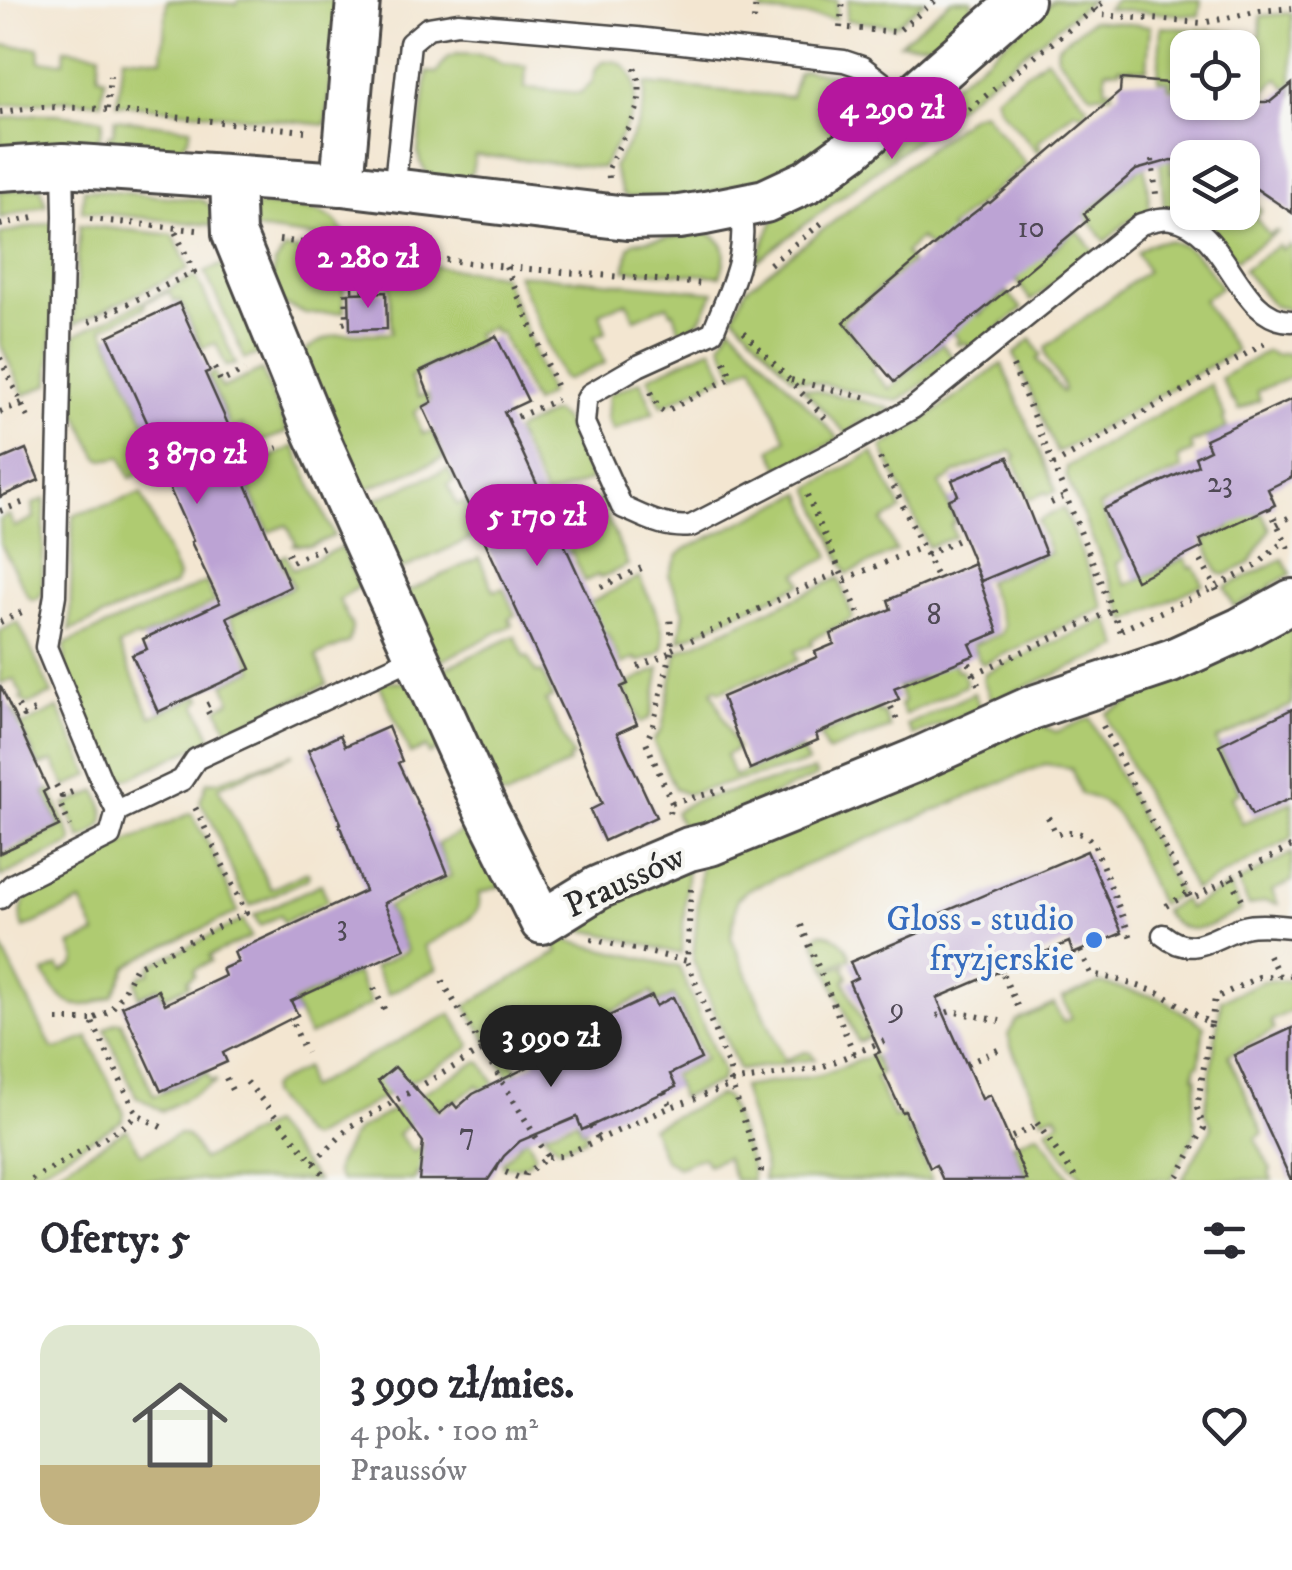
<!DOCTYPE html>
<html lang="pl">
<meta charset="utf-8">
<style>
:root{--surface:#fff;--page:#f2f2f3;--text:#2b2b33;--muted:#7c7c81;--accent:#b5179e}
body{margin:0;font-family:"IM FELL DW Pica",serif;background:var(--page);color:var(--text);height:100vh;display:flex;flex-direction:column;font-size:38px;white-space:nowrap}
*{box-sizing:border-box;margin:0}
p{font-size:32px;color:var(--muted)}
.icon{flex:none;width:55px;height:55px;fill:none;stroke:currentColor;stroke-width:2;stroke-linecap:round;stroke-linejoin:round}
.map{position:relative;height:1180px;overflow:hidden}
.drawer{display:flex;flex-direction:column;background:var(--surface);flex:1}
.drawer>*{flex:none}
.controls{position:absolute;left:1170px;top:30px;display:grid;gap:20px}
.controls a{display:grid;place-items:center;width:90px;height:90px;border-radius:20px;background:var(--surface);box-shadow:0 2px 8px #0004;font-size:50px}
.price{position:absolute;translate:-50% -85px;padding:0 22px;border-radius:35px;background:var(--accent);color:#fff;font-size:32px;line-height:65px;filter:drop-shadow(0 2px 5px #0008)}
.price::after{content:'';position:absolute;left:50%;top:60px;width:30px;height:22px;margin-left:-15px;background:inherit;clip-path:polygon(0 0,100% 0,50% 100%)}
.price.active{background:#222;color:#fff}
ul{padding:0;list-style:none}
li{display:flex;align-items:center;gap:30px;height:250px;padding:0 40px}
li span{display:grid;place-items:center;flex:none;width:280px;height:200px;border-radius:30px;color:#555}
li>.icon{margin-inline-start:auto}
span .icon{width:120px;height:120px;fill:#fffc;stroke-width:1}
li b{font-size:42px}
h2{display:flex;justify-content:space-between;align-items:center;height:120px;padding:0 40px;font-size:42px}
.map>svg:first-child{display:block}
.green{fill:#afcb71;stroke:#6d7b4e;stroke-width:2.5}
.building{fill:#bca3d4}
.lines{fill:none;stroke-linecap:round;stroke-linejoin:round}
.service-casing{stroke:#494744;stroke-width:25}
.minor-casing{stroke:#494744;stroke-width:48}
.path{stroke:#494744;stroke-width:6;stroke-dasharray:2.5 8;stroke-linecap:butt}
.service{stroke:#fff;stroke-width:20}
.minor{stroke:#fff;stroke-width:42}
.shop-dot{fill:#3f7fe0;stroke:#f6f6f2;stroke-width:4}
.labels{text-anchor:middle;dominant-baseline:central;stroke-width:8;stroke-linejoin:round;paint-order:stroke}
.number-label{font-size:30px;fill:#4f4955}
.street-label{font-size:35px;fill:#2b2b2b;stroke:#f6f6f2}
.shop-label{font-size:35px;fill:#366cbe;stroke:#f6f6f2;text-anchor:end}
</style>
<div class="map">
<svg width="1292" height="1180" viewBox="0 0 1292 1180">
<rect width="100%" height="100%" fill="#f6f6f2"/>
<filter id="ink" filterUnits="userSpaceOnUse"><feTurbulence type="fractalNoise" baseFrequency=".01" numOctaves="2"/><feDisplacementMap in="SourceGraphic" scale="20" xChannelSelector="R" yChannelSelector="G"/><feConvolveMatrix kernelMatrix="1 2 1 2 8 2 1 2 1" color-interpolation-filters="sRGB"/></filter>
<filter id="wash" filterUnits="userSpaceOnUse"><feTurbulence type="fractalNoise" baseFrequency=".0048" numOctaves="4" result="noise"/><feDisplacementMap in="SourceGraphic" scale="40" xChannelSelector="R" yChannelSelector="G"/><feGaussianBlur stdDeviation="2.25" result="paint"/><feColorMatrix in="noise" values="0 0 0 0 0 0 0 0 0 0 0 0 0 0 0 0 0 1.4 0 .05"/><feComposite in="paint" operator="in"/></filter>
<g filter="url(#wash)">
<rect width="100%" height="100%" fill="#f3e6d1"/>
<g class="green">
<path d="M167,0L237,4L238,0H339L326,125L117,104L123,56L162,59Z"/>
<path d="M762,0H837L836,19L762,12Z"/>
<path d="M848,0H925L895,26L846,20Z"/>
<path d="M951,0H972C973,13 969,19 960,28C938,46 927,44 900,43Z"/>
<path d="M1053,0H1091L905,148L756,262L772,223L776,218L986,59Z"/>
<path d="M1116,0H1201L1199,16L1107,9Z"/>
<path d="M1292,13V94L1278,78L1264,92L1267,98L1255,107V98L1249,91L1252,48L1260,34L1261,16Z"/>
<path d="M1092,20L1150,26L1147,69L1119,67V70H1106L1105,89H1112V94H1091L1057,57L1058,46Z"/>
<path d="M1161,27L1235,32L1241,47L1188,48L1187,89L1169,88L1168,81L1158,80Z"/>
<path d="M0,45L39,48L40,61L64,62L65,49L100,53L98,76L105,78L101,102L65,100L0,106Z"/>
<path d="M457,54C472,55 491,53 502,64L526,66L525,88L580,93L592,83L596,68L603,61C615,60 623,62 630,73C649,102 616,142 602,168L475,155L472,172L464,180L429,176L420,162L418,152L427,72L437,73L447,58Z"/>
<path d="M1046,58L1088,107L1081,114L1075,110L1038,142L1041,148L1038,152L1000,109L995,97Z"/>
<path d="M804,70L836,75L853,94L856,103L857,111L853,125L812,157L771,178L698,196L627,197L622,193L613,167C630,142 648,115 645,84L791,97L798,74Z"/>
<path d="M983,112L1026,164L949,228L956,236L935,253L920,238L905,253L911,262L841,321L876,364L871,370L889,389L942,344L956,361L898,401L792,377L734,315L746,289L972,115Z"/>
<path d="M36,114H56L103,119L101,135L98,136V148L0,150V119Z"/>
<path d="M115,119L191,128C189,140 183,148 172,153L108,146L109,134H113Z"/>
<path d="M1160,159L1172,160L1171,172L1187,173L1188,212L1209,213L1202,223L1182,211L1164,208Z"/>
<path d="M1145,164L1150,211L1133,217L1105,241L1084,214Z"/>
<path d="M1249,178L1257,186L1248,196L1261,210L1255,217L1269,235L1276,231L1278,232L1236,260L1211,231L1225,213L1242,212L1243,187Z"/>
<path d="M41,187L46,205L0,218V191Z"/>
<path d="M84,189L200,200C213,204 215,213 219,226L82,211Z"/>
<path d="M259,205C292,208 336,203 347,241L246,228L254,209Z"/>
<path d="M52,222L56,236L49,384L24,395L0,343V234Z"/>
<path d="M80,225L173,235L189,269L73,325Z"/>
<path d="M1077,230L1094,251L1031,301L1013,275L1043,249L1049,253Z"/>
<path d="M707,233C729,241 727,257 720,276L625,270L629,247L634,242Z"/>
<path d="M1169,241C1195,246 1207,267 1221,287L1203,300L1236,351L1057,453L1014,354L1031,339L1041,355L1037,359L1062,392L1064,390C1062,374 1043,364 1046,347L1147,271L1137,253C1147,244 1155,241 1169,241Z"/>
<path d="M1279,245L1282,250L1290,245L1292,248V310L1274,306L1243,270Z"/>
<path d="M285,249L363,259L366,285H363L361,281H352L351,284L343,285L344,312L308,314L272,300C267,285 275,279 274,265Z"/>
<path d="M232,260L266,349L258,354L245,359L205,272Z"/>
<path d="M383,260L502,275L523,323L549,394L534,403L500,332L495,333L492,327L475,334L479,342L418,371V374L410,378L419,397L427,394L430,401L414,412L423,434L432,431L444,458L367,489L350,490L300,355C335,326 349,336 391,333L390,284L376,285V265Z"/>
<path d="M517,274L714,292L700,320L680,332L674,312H671L667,305L635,319L627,302L600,313L606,332L594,337L605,363L566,380L562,378Z"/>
<path d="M196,276L236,364L226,366L216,343L202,348L180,300L175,302L169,292L144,303L145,307L103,328L163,462L130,478L121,457L103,460L97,456L72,403L75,335Z"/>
<path d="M1007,292L1022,309L972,350L965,342L959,346L956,343L959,340L949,328L972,308L979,315Z"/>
<path d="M731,325L839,439L781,469L771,450L786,439L753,364L735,374L721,344Z"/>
<path d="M712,348L725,375L662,406L648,377Z"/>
<path d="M1267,351L1275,355L1288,353L1292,360V377L1257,391L1260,400L1239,410L1234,401H1232L1221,378Z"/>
<path d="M1002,364L1056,491L1048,495L1046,492L1030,499L1014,459L1016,457L1011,451L953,474L950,478L940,483L955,522L951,525L955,537L928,547L882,447L910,430Z"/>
<path d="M262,370L287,432L251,446L242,425L229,431L226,423L228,421L208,376L214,372L222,388Z"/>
<path d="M641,381L654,412L613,431L607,418L609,394Z"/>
<path d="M1210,384L1225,417L1223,419L1227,428L1191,444L1193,451L1178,458L1182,469L1099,506L1124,559L1117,563L1126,585L1185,558L1190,568L1194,566L1203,584L1127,621L1069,483L1066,475L1067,467Z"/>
<path d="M801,387L883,406L891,409L866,422L861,421L847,434Z"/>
<path d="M554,412L564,420L591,480L546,497L515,431Z"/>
<path d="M294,446L334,536L310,546L294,545L296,543L287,525L269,532L235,457L240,455L248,469Z"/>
<path d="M873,452L901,510L882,521L896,551L847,574L810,488Z"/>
<path d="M448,469L454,481L448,484L457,505L464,502L476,530L471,532L472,538L389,575L357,507Z"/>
<path d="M141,493L176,571L178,577L174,585L70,631L73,515L114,503Z"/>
<path d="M802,493L830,557L797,573L802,584L679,641L684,612L669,575L678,555L685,549Z"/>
<path d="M45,499L42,591L40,597L33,600L28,596L0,543V519L9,515L14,527L34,518L33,504Z"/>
<path d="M599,499L628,565L600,578L598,575L585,581L572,552L563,555L548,521Z"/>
<path d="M1253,507L1257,515L1262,513L1270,529L1250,563L1225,575L1218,573L1204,540L1229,529L1226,519Z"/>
<path d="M1063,508L1104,608L983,664L979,660L973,645L1001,634L1004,626L986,582L1050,553L1038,521Z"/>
<path d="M341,547L359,586L339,600L352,627L349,642L316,656L327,684L228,731L218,708L231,701L224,684L254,670L230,617L293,587L280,558L286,555L293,570Z"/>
<path d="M479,558L494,591L503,588L515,615L509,618L512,625L441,661L400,595Z"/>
<path d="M1283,559L1291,574L1271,585V588L1234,607L1225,587Z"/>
<path d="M639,577C649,599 666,624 663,648L658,654L639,662L636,658L622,664L607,633L600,636L586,605Z"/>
<path d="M839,578L853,618L811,640L812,645L795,651L798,660L720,691L716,688L712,691L737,749L726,755L734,776L801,749L808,763L686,794L675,789L653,741L662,729L677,652Z"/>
<path d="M206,582L215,602L139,639L137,637L119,646L151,717L200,695L202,699L196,704L212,739L130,778L119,780L112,774L80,708L65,669V644Z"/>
<path d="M1108,619L1120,647L992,701L983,680L985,673Z"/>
<path d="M18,622L52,694L28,704L20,699L23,697L14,679L0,683V631Z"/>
<path d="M1292,626V705L1216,740L1239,792L1231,797L1242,823L1292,802V838L1194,890L1110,725L1107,713Z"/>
<path d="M515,636L525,658L528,657L536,673L542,672L553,697L546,701L573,757L568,759L569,763L506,797L498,794L438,679L445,668Z"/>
<path d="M951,655L956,670H961L966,681L965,686L904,715L900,705L904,702L898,688L922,678L921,675Z"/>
<path d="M660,668L651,717L641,723L624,686Z"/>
<path d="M385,681L409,683L445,747L429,754L426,747L410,754L379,683Z"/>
<path d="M974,693L980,708L913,736L907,725Z"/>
<path d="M873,699L879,713L883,712L890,728L827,752L820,735L851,722L847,710Z"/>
<path d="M58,708L90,775L66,787L53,761L39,766L25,735L18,738L6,712L13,709L21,726Z"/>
<path d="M1090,718L1179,894L1160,905C1153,888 1145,871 1137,854C1124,824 1116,801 1081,794L1071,768L1045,764L747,890L737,899L731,937L784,1060L805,1052L811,1053L815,1059L739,1070L693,960L702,856L1032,721L1056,732Z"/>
<path d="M294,754L218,787L271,889L307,872L309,875L307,879L250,906L238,886L211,819L200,802L207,782L219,781Z"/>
<path d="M814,771L817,776L695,829L684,831L675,812L693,801Z"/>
<path d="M50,789L72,839L71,844L0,877V852L2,856L60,827L44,792Z"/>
<path d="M97,791C108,817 109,827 81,839L65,805Z"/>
<path d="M191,813L208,843L238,912L150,953L127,967L113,996C77,1012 64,1009 44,973L58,966L62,972L74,965L76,959L70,945L96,934L81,902L24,928C16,910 26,895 38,882Z"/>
<path d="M480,823L507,884L479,893C479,898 480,905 478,909C472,922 437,938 424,946L437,969L388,994L374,967L407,951L387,907L451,876L437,844Z"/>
<path d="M1292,853V881L1272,891L1278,904L1265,901L1249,906L1238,882Z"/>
<path d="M688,865L681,954L599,933L564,927Z"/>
<path d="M321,884L328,901L284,922L280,915L260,926L254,915Z"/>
<path d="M1229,886L1241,910C1211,924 1188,944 1163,911L1183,900L1188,908Z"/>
<path d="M243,920L251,937L209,956L211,961L194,970L195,975L187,980L189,985L163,997L159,987L139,997L136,982L142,975L150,973V968L153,964Z"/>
<path d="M820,933C836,934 847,944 851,958L827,969L828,971L847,964L843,966L848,977L844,980L869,1037L858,1042L814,940Z"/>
<path d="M551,937L679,967L723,1073L720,1082L680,1098L673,1075L705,1059L674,995L657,1003L652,992L512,1059L546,1133L577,1120L581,1130L586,1129L585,1139L558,1148L541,1130L466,1006L558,952Z"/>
<path d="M0,944L52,1048L58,1049L88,1037L124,1113L123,1120L24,1180H0Z"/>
<path d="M356,973L371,1004L309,1036L293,1002Z"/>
<path d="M1292,980V1010L1271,1021L1274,1030L1228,1055L1263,1133L1255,1139L1271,1170L1269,1173L1272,1180H1182L1212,1127L1205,1112L1221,1000L1263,981Z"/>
<path d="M1100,983L1160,998L1204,1026L1199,1065H1196L1194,1077L1197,1078L1193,1111L1196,1132L1171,1180H1084L1062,1154L1047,1129L1060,1121L1055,1114L1043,1119L1011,1046L1008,1035L1016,1021L1054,1004L1063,1022L1071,1018L1063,998Z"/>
<path d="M451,1014L470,1044L469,1048L310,1139L302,1134L270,1094V1089L273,1085L305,1068L308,1088Z"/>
<path d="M116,1022H121L154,1096L207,1073L211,1082L215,1080L216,1082L162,1111L136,1096L105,1029Z"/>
<path d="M873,1055L882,1074L875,1078L894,1118L903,1116L910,1135L922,1131L927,1141L917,1147L932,1180H763L765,1169L763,1160L742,1087L821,1075Z"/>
<path d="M477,1062L482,1063L527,1137L535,1154C528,1168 517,1168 503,1166V1162L525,1138L478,1085L455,1101L452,1099L438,1110L433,1105L398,1134L413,1152L423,1144L431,1156L430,1173L416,1174L415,1180H341L336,1173L337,1165L351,1138L358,1130Z"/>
<path d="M720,1095L727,1098L751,1164L752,1180H735L726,1157L708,1165L703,1157L678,1167L664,1159L651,1127Z"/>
<path d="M270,1124L317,1180H43L127,1129L141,1154L179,1134C192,1134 196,1150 202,1160Z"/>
<path d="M1036,1134H1039L1071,1180H1014L1026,1174L1013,1144Z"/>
</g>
<g id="blocks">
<g class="building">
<path d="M1121,79L1167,83V90L1188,92V102H1270L1292,84V213L1242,179V158H1188V161L1171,160L1136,170L1084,214L1088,220L1016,280L1017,282L894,382L844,322L953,229L988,202L990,203L1120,92Z"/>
<path d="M386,292L387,329L350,330L349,293Z"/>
<path d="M179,303L210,371L205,373L240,451L233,454L290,587L227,617L251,669L158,712L132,655L147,649L143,639L220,603L191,542L193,541L160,467L166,464L108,336Z"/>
<path d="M496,336L528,401L504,412L628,684L621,687L637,724L617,733L656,817L604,841L590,810L602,804L574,735L423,407L432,402L420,372Z"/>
<path d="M1292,399V477L1268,489L1275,505L1200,540L1203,547L1136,580L1103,509L1198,465L1195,457L1210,450L1205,439Z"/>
<path d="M26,449L39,480L0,497V460Z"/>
<path d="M1008,457L1046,554L981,581L974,564L998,632L970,644L975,655L894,688L899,699L816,734L818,740L750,769L722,697L817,657L815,652L834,644L831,634L891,609L888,600L974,563L948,500L958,495L952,480Z"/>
<path d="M0,685L48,789L43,792L59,826L0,853Z"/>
<path d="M1292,709V798L1252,815L1219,745Z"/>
<path d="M388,727L402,761L398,763L429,827L448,874L384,903L405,949L291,1001L298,1015L223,1053L227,1062L161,1091L122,1006L158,990L165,1004L225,976L222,969L238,962L234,952L365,891L339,824L341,823L308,750L340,735L345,746Z"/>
<path d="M1087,851L1122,933L1073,954L1069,942L937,998L982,1099L990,1095L1027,1180H943L936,1165L930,1168L905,1111L902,1112L875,1054L880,1052L849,982L857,978L850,962L919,933L916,924Z"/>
<path d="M652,996L656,1006L673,997L701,1059L670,1074L676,1087L582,1130L577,1117L520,1141L504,1156L488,1180H419L423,1142L378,1081L395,1067L439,1114L453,1103L457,1108L473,1094L536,1063L531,1052Z"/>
<path d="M1292,1028V1180H1291L1234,1055Z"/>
</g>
</g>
</g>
<g filter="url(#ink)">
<use href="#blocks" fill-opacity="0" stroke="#494744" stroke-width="2.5"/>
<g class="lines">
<g class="service-casing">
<g id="service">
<path d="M63,165L64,216L55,595L46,647L101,780L117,811"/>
<path d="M394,191L410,43L428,28L458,23L637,38L844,61L862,67L906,101"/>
<path d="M740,206C749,258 731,285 713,332L638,366L590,394L586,401L584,423L622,507C645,517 665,529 691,526L849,444L913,408L1141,224C1151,221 1161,217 1171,219C1228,226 1237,322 1292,321"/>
<path d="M0,898L12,885L110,836L117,811L182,780L196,759L417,656"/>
<path d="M1163,935C1194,960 1214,935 1244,927C1259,923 1277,926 1292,927"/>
</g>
</g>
<g class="minor-casing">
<g id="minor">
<path d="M0,169L63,165L342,184L627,218L679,217L705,213L765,201L808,181L852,149L1022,0"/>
<path d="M232,177L234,234L315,432L486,810L542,922L599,887L689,849L710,844L914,761L1031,708L1171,661L1241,629L1292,601"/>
<path d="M342,184L358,0"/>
</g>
</g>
<g class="path">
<path d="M1095,9L1101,15L1202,23L1260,11L1292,8"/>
<path d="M754,20L756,0"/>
<path d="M840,28L843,0"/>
<path d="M849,28L897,32L936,0"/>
<path d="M107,109L110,76"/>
<path d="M0,112L42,107L89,108L305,131"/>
<path d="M944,129L1106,0"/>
<path d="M1152,160L1156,194"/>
<path d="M609,178L608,169C622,134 653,104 633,65"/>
<path d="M90,219L197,230"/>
<path d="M0,225L38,216"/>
<path d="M279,240L506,267L704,284"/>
<path d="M770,264L823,222"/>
<path d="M506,267L558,390"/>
<path d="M89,322L194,272L174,229"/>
<path d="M343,323L347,322L346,289L371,288V252"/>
<path d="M744,332L828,421"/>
<path d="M0,358L29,420"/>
<path d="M1013,366L1123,637"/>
<path d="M215,368L221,382L245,370"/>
<path d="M791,380L872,399"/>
<path d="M651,392L659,409L664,412L729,379L731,376L722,357"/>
<path d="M0,412L22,403"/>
<path d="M508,421L557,400"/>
<path d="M244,449L249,460L278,448"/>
<path d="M880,458L938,579"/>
<path d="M1053,465L1265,343"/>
<path d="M807,495L862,621"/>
<path d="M563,503L585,493"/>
<path d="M1051,503L1066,496"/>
<path d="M1269,508L1292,554"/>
<path d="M0,511L27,501"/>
<path d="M1277,524L1292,516"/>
<path d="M288,553L292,562L323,547"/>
<path d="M926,555L963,538"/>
<path d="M1201,561L1215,587L1256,566L1285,540"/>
<path d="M845,579L922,547"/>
<path d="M601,587L648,565"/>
<path d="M0,622L22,612"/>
<path d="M1121,630L1215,587L1219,596"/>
<path d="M672,649L841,571"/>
<path d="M969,663L980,689"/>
<path d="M638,667L669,653"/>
<path d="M974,674L1113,610"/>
<path d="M209,704L205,706L212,719"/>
<path d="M18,706L23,716L39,709"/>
<path d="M891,707L899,724"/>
<path d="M1103,726L1191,899L1292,846"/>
<path d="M56,785L62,796L77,790"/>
<path d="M62,796L61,806L70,826"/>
<path d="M672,803L730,788"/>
<path d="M669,813L672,803L646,742L652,729L672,649L670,615"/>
<path d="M1048,817L1056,834C1071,830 1083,831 1094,844L1133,943"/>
<path d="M1231,878L1242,899"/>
<path d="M691,889L687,961L730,1070L731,1082L761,1170L760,1180"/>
<path d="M1166,906L1187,894"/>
<path d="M801,925L854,1054"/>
<path d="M591,939L687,961"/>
<path d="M1081,951L1091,974L1116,979L1160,993L1211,1024L1197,1108L1204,1128L1176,1180"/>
<path d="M1269,955L1279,975"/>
<path d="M1003,975L1017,1006"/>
<path d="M442,981L483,1050"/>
<path d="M374,988L386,1013"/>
<path d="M937,1016L951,1011L1000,1021"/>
<path d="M57,1020H91"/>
<path d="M293,1024L306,1053"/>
<path d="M1211,1024L1215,998L1259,977L1292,975"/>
<path d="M967,1064L1002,1048"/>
<path d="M226,1078L232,1090"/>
<path d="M247,1082L324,1175V1180"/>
<path d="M731,1082L819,1068L884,1041"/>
<path d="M664,1092L671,1107"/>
<path d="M1037,1123L1077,1180"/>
<path d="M591,1126L599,1140"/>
<path d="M161,1127L137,1114L91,1020L110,1011L122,995L135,968L246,913L193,803"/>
<path d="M1012,1137L1038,1125"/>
<path d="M548,1157L562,1156L671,1107L732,1085"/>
<path d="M314,1162L351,1126L483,1050L548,1157L525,1174L524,1180"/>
<path d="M496,1168L524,1180"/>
<path d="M32,1180L124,1126L137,1114"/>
</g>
<use href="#service" class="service"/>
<use href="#minor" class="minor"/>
</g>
</g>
<circle class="shop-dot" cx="1094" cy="940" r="10"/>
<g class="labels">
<g class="number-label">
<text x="1031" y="228">10</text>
<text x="1220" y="483">23</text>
<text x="934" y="615">8</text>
<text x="342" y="926">3</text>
<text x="897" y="1008">9</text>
<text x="467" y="1134">7</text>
</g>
<g class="street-label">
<text transform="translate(625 882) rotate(-25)">Praussów</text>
</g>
<g class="shop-label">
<text x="1074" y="920">Gloss - studio<tspan x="1074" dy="40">fryzjerskie</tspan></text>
</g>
</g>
</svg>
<div class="controls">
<a><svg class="icon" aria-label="locate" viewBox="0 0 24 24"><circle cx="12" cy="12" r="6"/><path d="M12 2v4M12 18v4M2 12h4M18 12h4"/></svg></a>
<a><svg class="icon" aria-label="layers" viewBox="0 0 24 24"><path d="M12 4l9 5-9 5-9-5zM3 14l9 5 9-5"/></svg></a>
</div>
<b class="price" style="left:892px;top:162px">4 290 zł</b>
<b class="price" style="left:368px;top:311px">2 280 zł</b>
<b class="price" style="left:197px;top:507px">3 870 zł</b>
<b class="price" style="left:537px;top:569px">5 170 zł</b>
<b class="price active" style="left:551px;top:1090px">3 990 zł</b>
</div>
<section class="drawer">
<h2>Oferty: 5<svg class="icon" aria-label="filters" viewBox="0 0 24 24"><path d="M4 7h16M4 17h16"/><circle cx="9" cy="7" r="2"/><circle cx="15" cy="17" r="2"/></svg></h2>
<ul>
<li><span style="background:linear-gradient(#dfe7d0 70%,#c2b280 0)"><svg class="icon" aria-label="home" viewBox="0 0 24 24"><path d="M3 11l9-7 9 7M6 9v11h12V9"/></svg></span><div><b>3 990 zł/mies.</b><p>4 pok. · 100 m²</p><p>Praussów</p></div><svg class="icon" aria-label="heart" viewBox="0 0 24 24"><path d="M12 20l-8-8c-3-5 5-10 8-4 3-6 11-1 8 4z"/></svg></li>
</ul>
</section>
